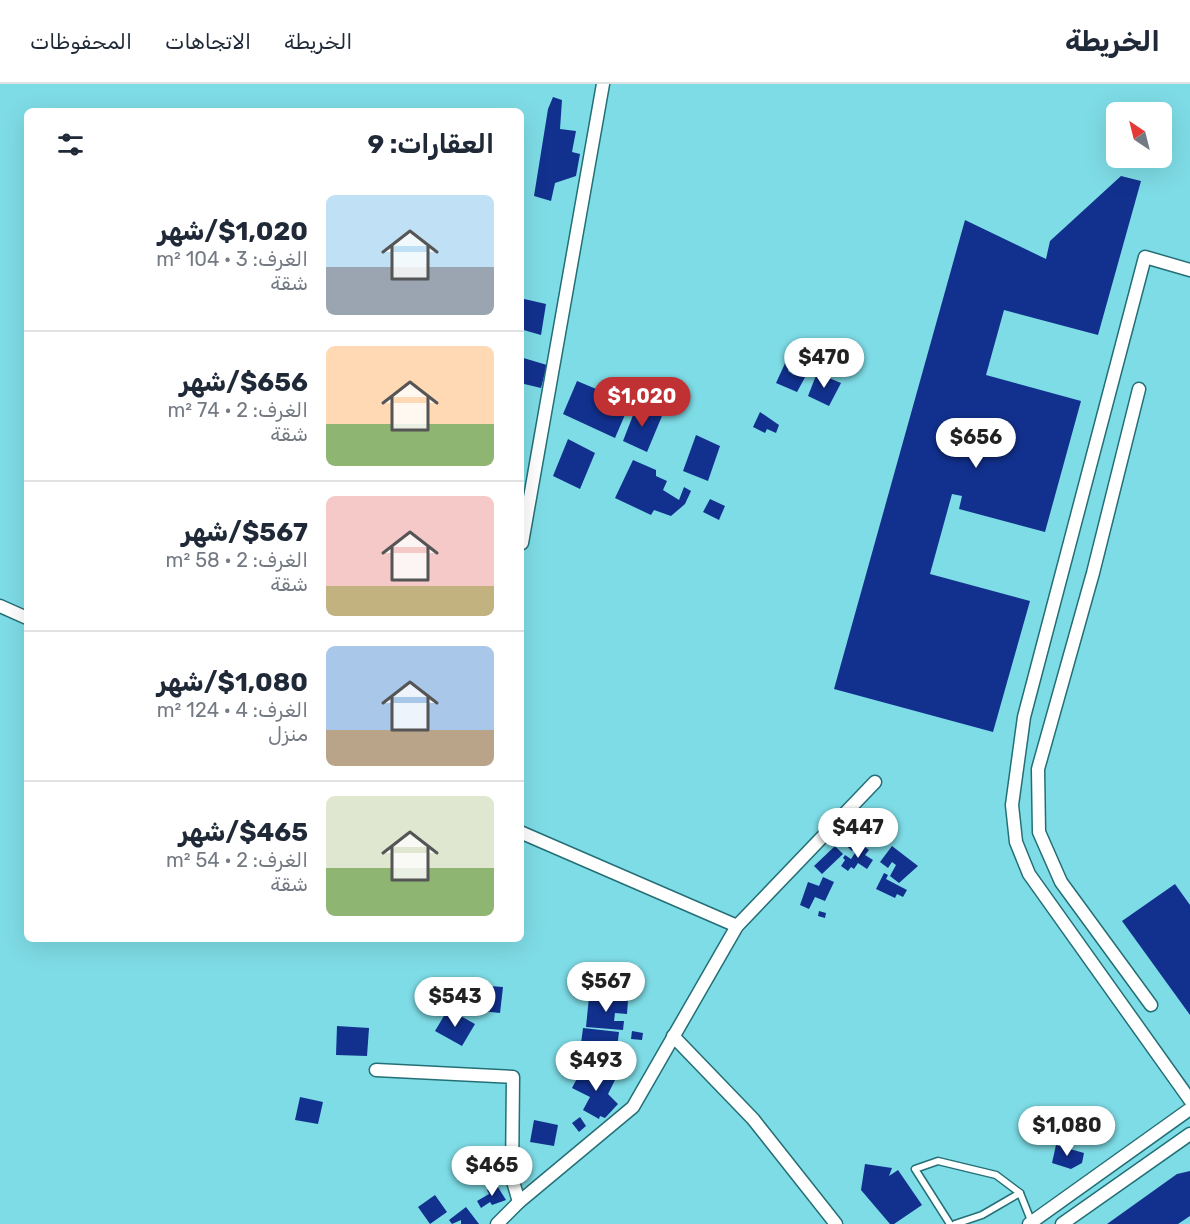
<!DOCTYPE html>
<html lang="ar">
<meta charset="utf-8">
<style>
:root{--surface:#fff;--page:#f2f2f3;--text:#1f2937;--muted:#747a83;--line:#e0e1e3;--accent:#c03133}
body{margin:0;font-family:Rubik,Cairo,sans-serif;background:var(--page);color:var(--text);direction:rtl;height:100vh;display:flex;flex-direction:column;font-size:22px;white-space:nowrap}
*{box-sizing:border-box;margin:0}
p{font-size:20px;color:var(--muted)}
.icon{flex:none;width:33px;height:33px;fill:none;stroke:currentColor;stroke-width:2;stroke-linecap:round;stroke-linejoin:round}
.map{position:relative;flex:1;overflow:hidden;direction:ltr}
.details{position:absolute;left:24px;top:24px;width:500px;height:834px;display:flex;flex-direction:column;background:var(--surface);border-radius:9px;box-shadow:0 6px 24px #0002;direction:rtl}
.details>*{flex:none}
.needle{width:39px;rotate:325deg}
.controls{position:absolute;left:1106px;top:18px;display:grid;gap:12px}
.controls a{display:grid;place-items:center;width:66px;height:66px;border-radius:9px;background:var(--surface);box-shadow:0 6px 24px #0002;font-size:30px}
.price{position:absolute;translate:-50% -51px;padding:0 14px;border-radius:21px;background:#fff;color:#222;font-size:20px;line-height:39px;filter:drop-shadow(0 2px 3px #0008)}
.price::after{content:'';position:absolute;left:50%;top:36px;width:18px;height:14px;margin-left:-9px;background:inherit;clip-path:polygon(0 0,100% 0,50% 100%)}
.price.on{background:var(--accent);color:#fff}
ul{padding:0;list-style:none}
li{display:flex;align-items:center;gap:18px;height:150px;padding:0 30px}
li+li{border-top:2px solid var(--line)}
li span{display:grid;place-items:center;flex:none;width:168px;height:120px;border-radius:9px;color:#555}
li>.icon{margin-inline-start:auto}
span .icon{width:72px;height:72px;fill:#fffc;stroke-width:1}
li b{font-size:26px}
h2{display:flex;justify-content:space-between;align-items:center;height:72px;padding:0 30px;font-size:26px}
header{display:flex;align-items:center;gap:36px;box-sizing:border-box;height:84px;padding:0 30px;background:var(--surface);border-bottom:2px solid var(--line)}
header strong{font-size:28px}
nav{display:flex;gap:33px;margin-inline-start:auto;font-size:21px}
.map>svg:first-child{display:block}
.building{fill:#12318f}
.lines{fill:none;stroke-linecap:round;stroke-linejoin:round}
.lane-casing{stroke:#246f76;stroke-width:9}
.street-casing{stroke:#246f76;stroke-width:15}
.lane{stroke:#fff;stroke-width:6}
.street{stroke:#fff;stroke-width:12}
</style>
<header>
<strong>الخريطة</strong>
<nav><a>الخريطة</a><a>الاتجاهات</a><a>المحفوظات</a></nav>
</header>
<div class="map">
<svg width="1190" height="1140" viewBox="0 0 1190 1140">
<rect width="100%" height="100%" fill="#7edce6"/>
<g class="building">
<path d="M553,13L562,16L560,45L576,47L572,68L580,70L576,92L555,99L551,117L534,112L548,25Z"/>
<path d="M1121,92L1141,97L1098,251L1004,226L986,291L1081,317L1045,448L959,425L962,412L952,410L930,490L1030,517L993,648L834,605L965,136L1046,175L1050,157Z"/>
<path d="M520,214L546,220L541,251L520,245Z"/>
<path d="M520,273L547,281L541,304L520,299Z"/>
<path d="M787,275L790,278L788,287L794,291L801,281L809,286L797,308L776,299Z"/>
<path d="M817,289L841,299L829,322L808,312Z"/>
<path d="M577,297L630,319L615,354L563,330Z"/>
<path d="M637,321L662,332L647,368L623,357Z"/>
<path d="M760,328L779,341L776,349L767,345L765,349L753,343Z"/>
<path d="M696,351L720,362L708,397L683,387Z"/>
<path d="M568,355L595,369L580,405L553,392Z"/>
<path d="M633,376L656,386V392L667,397L663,406L679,416L684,403L691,407L685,420L671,432L654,426L651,431L615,414Z"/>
<path d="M710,415L725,422L719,436L703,428Z"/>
<path d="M854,735L861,741L853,750L860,757L852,767L838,754Z"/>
<path d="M861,760L869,766L865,771L873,776L867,785L858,779L854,785L851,783L848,787L841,782L845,776L843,774L845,771L851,775Z"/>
<path d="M835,762L843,770L822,790L814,782Z"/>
<path d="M892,762L918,782L899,799L890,792L896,781L892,778L888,784L880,778Z"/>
<path d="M884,789L888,791L886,795L907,806L903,813L897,810L895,814L876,805Z"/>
<path d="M823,793L834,798L825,817L815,813L809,825L800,821L808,798L819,802Z"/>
<path d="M1175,800L1190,821V931L1122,837Z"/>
<path d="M819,827L826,829L825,834L818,832Z"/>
<path d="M475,901L503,903L500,929L472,926Z"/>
<path d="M589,913L628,916L627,930L615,929L614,937H624L623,946L586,943Z"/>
<path d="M448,925L475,940L462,962L435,947Z"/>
<path d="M337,942L369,944L367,972L336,971Z"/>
<path d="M583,944L619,948L617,964L607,963L606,968L614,969L613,979L579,975Z"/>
<path d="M632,947L643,949L642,956L631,955Z"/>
<path d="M584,981L615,996L608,1010L618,1020L605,1034L600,1032L599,1035L583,1026L590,1013L572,1004Z"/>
<path d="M300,1013L323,1018L318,1040L295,1036Z"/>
<path d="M580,1033L586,1042L579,1048L572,1039Z"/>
<path d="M534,1036L558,1041L554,1062L530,1058Z"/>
<path d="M1056,1061L1084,1069L1082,1079L1071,1085L1052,1079Z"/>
<path d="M865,1080L892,1084L889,1092L898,1086L922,1121L894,1140H890L861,1106Z"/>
<path d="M1190,1087V1132L1178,1140H1107L1177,1090Z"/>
<path d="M496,1100L506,1116L492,1121L490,1118L481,1124L477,1117L489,1110L487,1106Z"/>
<path d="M435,1111L447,1128L430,1140L418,1123Z"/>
<path d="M466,1123L479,1140H461V1136L452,1140L449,1136Z"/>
</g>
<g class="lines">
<g class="lane-casing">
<g id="lane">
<path d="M950,1140L915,1085L938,1077L996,1091L1020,1109L1032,1139"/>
<path d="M955,1140L982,1131L1020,1109"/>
</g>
</g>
<g class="street-casing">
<g id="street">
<path d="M1190,186L1145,173L1024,633L1012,721L1016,758L1029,790L1190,1016"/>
<path d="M1139,305L1093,489L1038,685L1039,748L1061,798L1151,921"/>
<path d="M522,459L603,0"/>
<path d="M0,522L27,534"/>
<path d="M520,748L737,842"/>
<path d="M673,952L753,1035L836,1140"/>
<path d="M376,986L513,993L512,1094L519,1118"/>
<path d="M497,1140L519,1118L633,1023L737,842L875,698"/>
<path d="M1029,1140L1190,1025"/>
<path d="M1062,1140L1190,1050"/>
</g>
</g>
<use href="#lane" class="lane"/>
<use href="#street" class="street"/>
</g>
</svg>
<div class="controls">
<a><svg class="needle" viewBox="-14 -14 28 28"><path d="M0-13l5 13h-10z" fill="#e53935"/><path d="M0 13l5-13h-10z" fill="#747a83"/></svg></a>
</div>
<b class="price" style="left:824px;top:305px">$470</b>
<b class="price on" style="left:642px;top:344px">$1,020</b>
<b class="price" style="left:976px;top:385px">$656</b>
<b class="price" style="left:858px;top:775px">$447</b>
<b class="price" style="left:606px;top:929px">$567</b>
<b class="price" style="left:455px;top:944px">$543</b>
<b class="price" style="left:596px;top:1008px">$493</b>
<b class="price" style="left:1067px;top:1073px">$1,080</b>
<b class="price" style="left:492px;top:1113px">$465</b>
<section class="details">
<h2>العقارات: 9<svg class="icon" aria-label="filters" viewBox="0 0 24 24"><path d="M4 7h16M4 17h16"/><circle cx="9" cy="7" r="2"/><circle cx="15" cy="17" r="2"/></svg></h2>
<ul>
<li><span style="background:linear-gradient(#bfe0f5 60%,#9aa5b1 0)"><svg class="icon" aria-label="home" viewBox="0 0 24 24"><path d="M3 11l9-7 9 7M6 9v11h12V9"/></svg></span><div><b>$1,020/شهر</b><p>الغرف: 3 · 104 m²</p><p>شقة</p></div></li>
<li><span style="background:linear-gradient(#ffd9b3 65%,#8fb573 0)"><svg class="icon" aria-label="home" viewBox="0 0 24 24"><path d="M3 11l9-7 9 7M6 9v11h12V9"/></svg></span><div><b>$656/شهر</b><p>الغرف: 2 · 74 m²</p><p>شقة</p></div></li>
<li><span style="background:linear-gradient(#f6c9c9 75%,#c2b280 0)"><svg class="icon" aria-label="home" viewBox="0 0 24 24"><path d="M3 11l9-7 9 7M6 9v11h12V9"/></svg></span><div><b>$567/شهر</b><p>الغرف: 2 · 58 m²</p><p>شقة</p></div></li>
<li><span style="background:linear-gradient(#a9c7e8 70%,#b9a48a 0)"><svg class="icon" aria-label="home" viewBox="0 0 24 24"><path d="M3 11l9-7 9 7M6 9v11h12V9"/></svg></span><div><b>$1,080/شهر</b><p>الغرف: 4 · 124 m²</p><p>منزل</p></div></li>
<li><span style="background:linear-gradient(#dfe7d0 60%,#8fb573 0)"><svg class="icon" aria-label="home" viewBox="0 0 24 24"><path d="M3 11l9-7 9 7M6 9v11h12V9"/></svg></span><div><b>$465/شهر</b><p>الغرف: 2 · 54 m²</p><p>شقة</p></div></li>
</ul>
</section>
</div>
